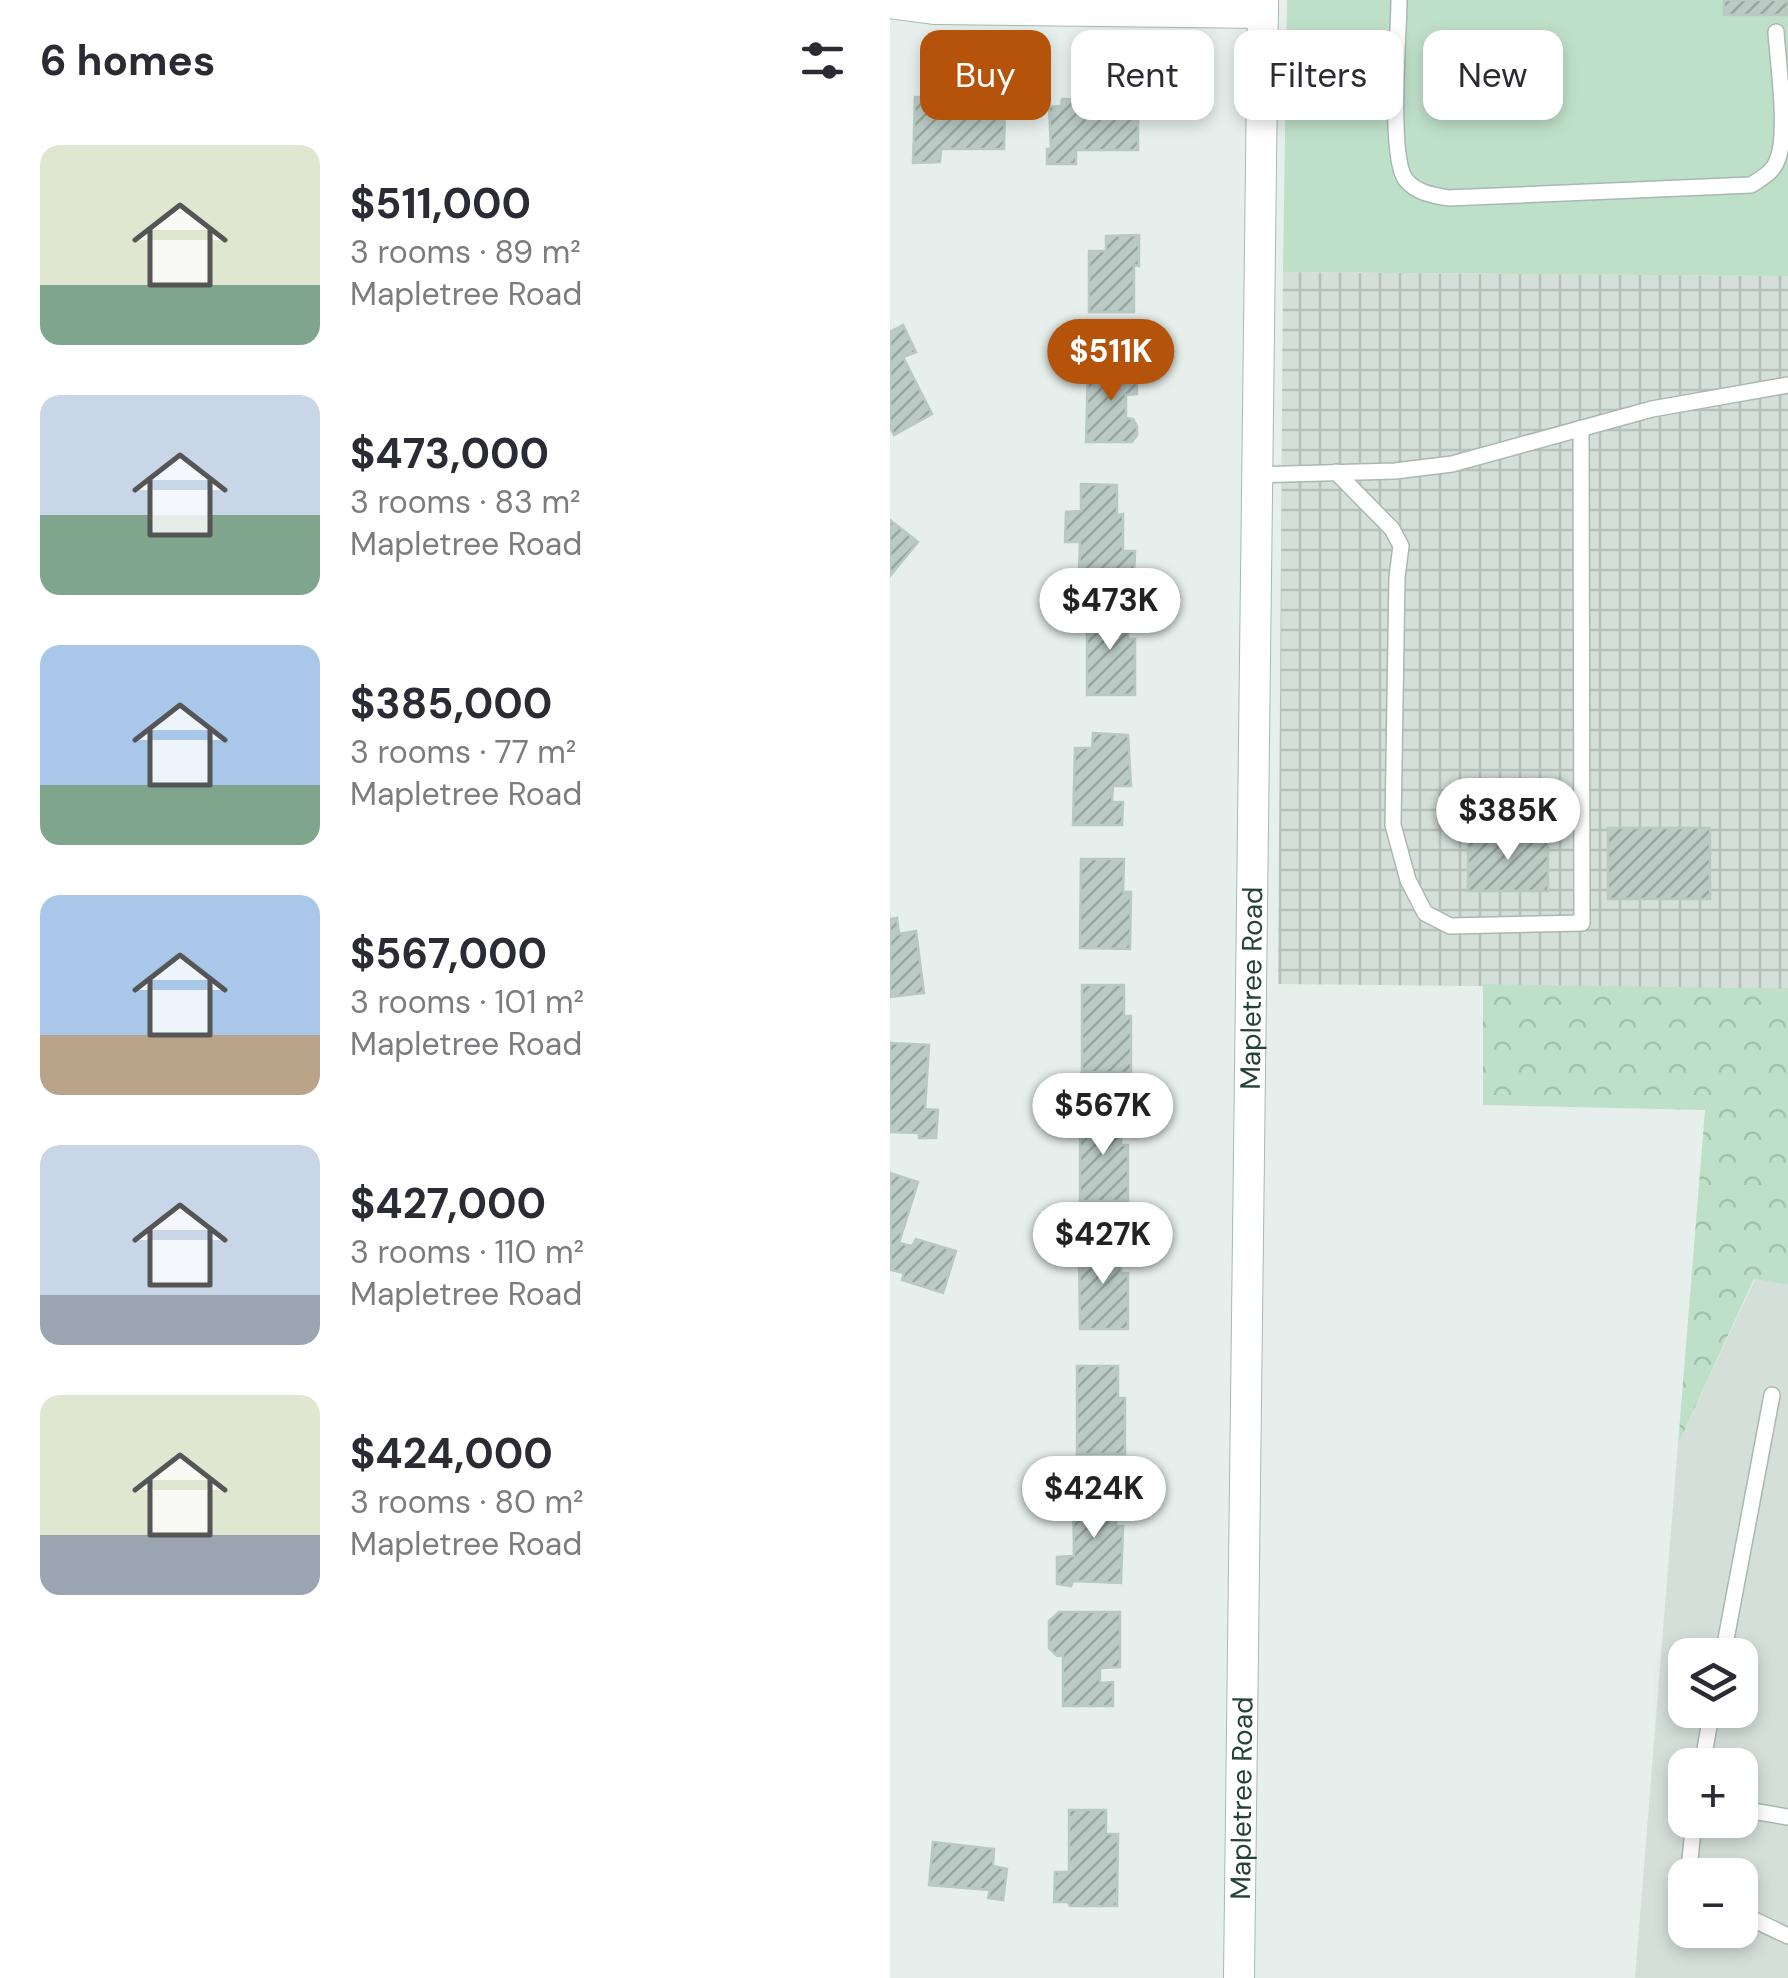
<!DOCTYPE html>
<meta charset="utf-8">
<style>
:root{--surface:#fff;--page:#f2f2f3;--text:#2b2b33;--muted:#7c7c81;--accent:#b45309}
body{margin:0;font-family:"DM Sans",sans-serif;background:var(--page);color:var(--text);height:100vh;display:flex;flex-direction:column;font-size:38px;white-space:nowrap}
*{box-sizing:border-box;margin:0}
p{font-size:32px;color:var(--muted)}
.icon{flex:none;width:55px;height:55px;fill:none;stroke:currentColor;stroke-width:2;stroke-linecap:round;stroke-linejoin:round}
.map{position:relative;flex:1;overflow:hidden}
.drawer{display:flex;flex-direction:column;background:var(--surface);width:890px}
.drawer>*{flex:none}
.top-card{position:absolute;left:30px;top:30px;width:718px;height:90px;display:flex;gap:20px}
.tools{position:absolute;left:778px;top:1638px;display:grid;gap:20px}
.tools a{display:grid;place-items:center;width:90px;height:90px;border-radius:20px;background:var(--surface);box-shadow:0 5px 15px #0003;font-size:50px}
.price{position:absolute;translate:-50% -85px;padding:0 22px;border-radius:35px;background:#fff;color:#222;font-size:32px;line-height:65px;filter:drop-shadow(0 2px 5px #0008)}
.price::after{content:'';position:absolute;left:50%;top:60px;width:30px;height:22px;margin-left:-15px;background:inherit;clip-path:polygon(0 0,100% 0,50% 100%)}
.price.selected{background:var(--accent);color:#fff}
ul{padding:0;list-style:none}
li{display:flex;align-items:center;gap:30px;height:250px;padding:0 40px}
li span{display:grid;place-items:center;flex:none;width:280px;height:200px;border-radius:20px;color:#555}
li>.icon{margin-inline-start:auto}
span .icon{width:120px;height:120px;fill:#fffc;stroke-width:1}
li b{font-size:42px}
h2{display:flex;justify-content:space-between;align-items:center;height:120px;padding:0 40px;font-size:42px}
.tag{padding:0 35px;border-radius:20px;background:var(--surface);box-shadow:0 5px 15px #0003;font-size:35px;line-height:90px}
.tag.selected{background:var(--accent);color:#fff}
main{display:flex;flex:1;min-height:0}
.map>svg:first-child{display:block}
.built{fill:#d4dfda;fill-rule:evenodd}
.industrial{fill:url(#industrial-grid)}
.grass{fill:#bfe0c8}
.forest{fill:url(#forest-crowns)}
.building{fill:url(#building-hatch);stroke:#b8c9c2;stroke-width:2.5}
.lines{fill:none;stroke-linecap:round;stroke-linejoin:round}
.lane-casing{stroke:#a8b8b2;stroke-width:18}
.street-casing{stroke:#a8b8b2;stroke-width:32}
.secondary-casing{stroke:#a4bbb3;stroke-width:32}
.lane{stroke:#fff;stroke-width:15}
.street{stroke:#fff;stroke-width:30}
.secondary{stroke:#fff;stroke-width:30}
.labels{text-anchor:middle;dominant-baseline:central;stroke-width:10;stroke-linejoin:round;paint-order:stroke}
.street-label{font-size:28px;fill:#24423a;stroke:#f7fbf9}
</style>
<main>
<section class="drawer">
<h2>6 homes<svg class="icon" aria-label="filters" viewBox="0 0 24 24"><path d="M4 7h16M4 17h16"/><circle cx="9" cy="7" r="2"/><circle cx="15" cy="17" r="2"/></svg></h2>
<ul>
<li><span style="background:linear-gradient(#dfe7d0 70%,#7fa58c 0)"><svg class="icon" aria-label="home" viewBox="0 0 24 24"><path d="M3 11l9-7 9 7M6 9v11h12V9"/></svg></span><div><b>$511,000</b><p>3 rooms · 89 m²</p><p>Mapletree Road</p></div></li>
<li><span style="background:linear-gradient(#c9d6e8 60%,#7fa58c 0)"><svg class="icon" aria-label="home" viewBox="0 0 24 24"><path d="M3 11l9-7 9 7M6 9v11h12V9"/></svg></span><div><b>$473,000</b><p>3 rooms · 83 m²</p><p>Mapletree Road</p></div></li>
<li><span style="background:linear-gradient(#a9c7e8 70%,#7fa58c 0)"><svg class="icon" aria-label="home" viewBox="0 0 24 24"><path d="M3 11l9-7 9 7M6 9v11h12V9"/></svg></span><div><b>$385,000</b><p>3 rooms · 77 m²</p><p>Mapletree Road</p></div></li>
<li><span style="background:linear-gradient(#a9c7e8 70%,#b9a48a 0)"><svg class="icon" aria-label="home" viewBox="0 0 24 24"><path d="M3 11l9-7 9 7M6 9v11h12V9"/></svg></span><div><b>$567,000</b><p>3 rooms · 101 m²</p><p>Mapletree Road</p></div></li>
<li><span style="background:linear-gradient(#c9d6e8 75%,#9aa5b1 0)"><svg class="icon" aria-label="home" viewBox="0 0 24 24"><path d="M3 11l9-7 9 7M6 9v11h12V9"/></svg></span><div><b>$427,000</b><p>3 rooms · 110 m²</p><p>Mapletree Road</p></div></li>
<li><span style="background:linear-gradient(#dfe7d0 70%,#9aa5b1 0)"><svg class="icon" aria-label="home" viewBox="0 0 24 24"><path d="M3 11l9-7 9 7M6 9v11h12V9"/></svg></span><div><b>$424,000</b><p>3 rooms · 80 m²</p><p>Mapletree Road</p></div></li>
</ul>
</section>
<div class="map">
<svg width="898" height="1978" viewBox="0 0 898 1978">
<defs>
<pattern id="industrial-grid" width="8" height="8" patternUnits="userSpaceOnUse" patternTransform="scale(2.5)"><rect width="8" height="8" fill="#d4dfda"/><path d="M0 4h8M4 0v8" fill="none" stroke="#b6c1bc"/></pattern>
<pattern id="forest-crowns" width="20" height="18" patternUnits="userSpaceOnUse" patternTransform="scale(2.5)"><rect width="20" height="18" fill="#bfe0c8"/><path d="M2 6a3 3 0 1 1 6 0M12 15a3 3 0 1 1 6 0" fill="none" stroke="#a4c1ad"/></pattern>
<pattern id="building-hatch" width="6" height="6" patternUnits="userSpaceOnUse" patternTransform="scale(2.5)"><rect width="6" height="6" fill="#bbcac4"/><path d="M-1 1l2-2M0 6l6-6M5 7l2-2" fill="none" stroke="#98a6a0"/></pattern>
</defs>
<rect width="100%" height="100%" fill="#e6efeb"/>
<path class="built" d="M865,1279L898,1285V1978H745L788,1444ZM795,1655H850V1710H795ZM795,1765H850V1820H795ZM795,1875H850V1930H795Z"/>
<path class="industrial" d="M393,272L898,276V989L388,984Z"/>
<path class="grass" d="M397,0H898V276L393,272Z"/>
<path class="forest" d="M593,984L898,989V1285L864,1279L788,1444L815,1110L593,1105Z"/>
<g class="building">
<rect x="834" y="0" width="64" height="15"/>
<path d="M25,97L81,98L82,108L115,107L114,149H51L50,162L23,163Z"/>
<path d="M172,99L225,100L226,108L248,107V150H186V164H157V149H161L159,107L171,106Z"/>
<path d="M249,235V266L244,265V312H199V251H216V236Z"/>
<path d="M13,325L26,352L13,357L42,414L4,435L0,427V332Z"/>
<path d="M215,363L246,364L247,394L236,395V418L243,419L247,426V435L242,442H196L198,369H214Z"/>
<path d="M191,484L227,485V515L233,514V551H245L244,575H189L190,542H175L176,512L191,511Z"/>
<path d="M0,520L28,542L0,576Z"/>
<path d="M197,607H238V639H245V695H197Z"/>
<path d="M203,733L238,735L241,786H223L222,802H233L232,825H183L185,748H202Z"/>
<rect x="718" y="828" width="102" height="71"/>
<rect x="578" y="836" width="80" height="55"/>
<path d="M191,859H234L233,892H241L240,949L190,948Z"/>
<path d="M7,918L9,934L26,931L34,993L0,997V919Z"/>
<path d="M192,985H234V1016H241V1073L192,1072Z"/>
<path d="M0,1043L39,1045L35,1109L48,1110L46,1138H29V1133L0,1132Z"/>
<path d="M190,1113H232L231,1145H238V1201H190Z"/>
<path d="M0,1173L28,1182L9,1243L22,1246L26,1239L66,1251L53,1293L12,1280L14,1273L1,1270Z"/>
<path d="M189,1241L231,1242V1273H238V1329H190Z"/>
<path d="M187,1366H228V1398H235V1454H187Z"/>
<path d="M183,1490L226,1492V1526H233L231,1583L183,1581L181,1586L167,1584V1557L184,1556Z"/>
<path d="M169,1612H230V1667L210,1668V1683L223,1682V1706H173V1655L167,1656L159,1648V1621Z"/>
<path d="M179,1810H216V1834H228L227,1906H180L178,1902H164L165,1872H179Z"/>
<path d="M43,1842L104,1849L103,1866L117,1869L113,1900L98,1898L100,1890L39,1885Z"/>
</g>
<g class="lines">
<g class="lane-casing">
<g id="lane">
<path d="M509,0C509,33 498,158 516,180C527,193 542,195 558,198L861,185C873,177 884,172 888,158C898,131 888,63 886,32"/>
<path d="M446,472L502,529L511,546L507,577L503,825L518,880L535,913L560,926L692,923L691,428"/>
<path d="M365,475L505,471L562,464L762,409L898,385"/>
<path d="M833,1655L882,1395"/>
<path d="M812,1765L822,1710"/>
<path d="M850,1809L898,1817"/>
<path d="M804,1820L799,1869L804,1875"/>
<path d="M850,1913L898,1936"/>
</g>
</g>
<g class="street-casing">
<path id="street" d="M0,3L44,9L373,13"/>
</g>
<g class="secondary-casing">
<g id="secondary">
<path id="s1" d="M349,1978L373,0"/>
</g>
</g>
<use href="#lane" class="lane"/>
<use href="#street" class="street"/>
<use href="#secondary" class="secondary"/>
</g>
<g class="labels">
<g class="street-label">
<text stroke="none"><textPath href="#s1" startOffset="990">Mapletree Road</textPath></text>
<text stroke="none"><textPath href="#s1" startOffset="180">Mapletree Road</textPath></text>
</g>
</g>
</svg>
<div class="tools">
<a><svg class="icon" aria-label="layers" viewBox="0 0 24 24"><path d="M12 4l9 5-9 5-9-5zM3 14l9 5 9-5"/></svg></a>
<a>+</a>
<a>−</a>
</div>
<b class="price selected" style="left:221px;top:404px">$511K</b>
<b class="price" style="left:220px;top:653px">$473K</b>
<b class="price" style="left:618px;top:863px">$385K</b>
<b class="price" style="left:213px;top:1158px">$567K</b>
<b class="price" style="left:213px;top:1287px">$427K</b>
<b class="price" style="left:204px;top:1541px">$424K</b>
<div class="top-card">
<a class="tag selected">Buy</a>
<a class="tag">Rent</a>
<a class="tag">Filters</a>
<a class="tag">New</a>
</div>
</div>
</main>
